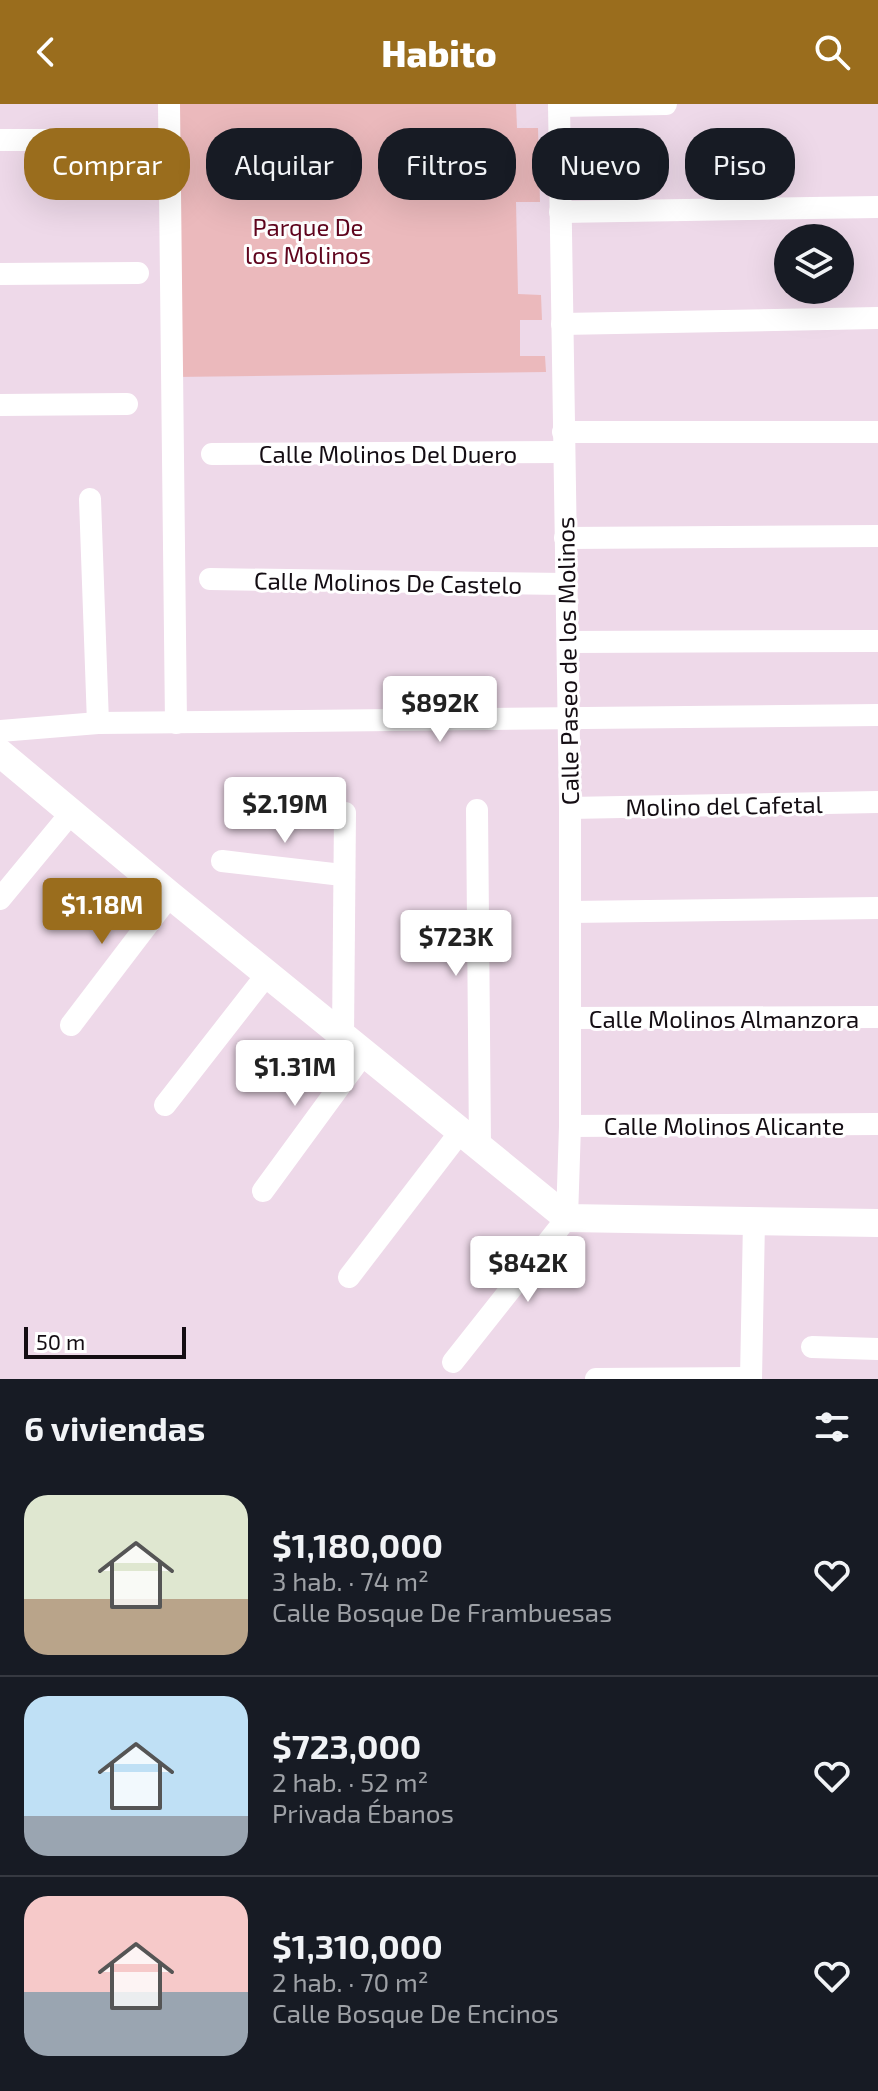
<!DOCTYPE html>
<html lang="es">
<meta charset="utf-8">
<style>
:root{--surface:#171b24;--page:#20242c;--text:#f1f3f6;--muted:#9ea1a6;--line:#363941;--accent:#9a6d1d}
body{margin:0;font-family:"Exo 2",sans-serif;background:var(--page);color:var(--text);height:100vh;display:flex;flex-direction:column;font-size:30px;white-space:nowrap}
*{box-sizing:border-box;margin:0}
p{font-size:26px;color:var(--muted)}
.icon{flex:none;width:44px;height:44px;fill:none;stroke:currentColor;stroke-width:2;stroke-linecap:round;stroke-linejoin:round}
.map{position:relative;height:1275px;overflow:hidden}
.drawer{display:flex;flex-direction:column;background:var(--surface);flex:1}
.drawer>*{flex:none}
.hud{position:absolute;left:24px;top:24px;width:830px;height:72px;display:flex;gap:16px}
.tools{position:absolute;left:774px;top:120px;display:grid;gap:16px}
.tools a{display:grid;place-items:center;width:80px;height:80px;border-radius:50%;background:var(--surface);box-shadow:0 8px 32px #0002;font-size:40px}
.scale{position:absolute;left:24px;bottom:20px;width:162px;box-sizing:border-box;padding-left:8px;border:4px solid #140d13;border-top:0;font-size:22px;line-height:28px;white-space:nowrap;color:#140d13;-webkit-text-stroke:6px #fff;paint-order:stroke}
.price{position:absolute;translate:-50% -68px;padding:0 18px;border-radius:8px;background:#fff;color:#222;font-size:26px;line-height:52px;filter:drop-shadow(0 2px 4px #0008)}
.price::after{content:'';position:absolute;left:50%;top:48px;width:24px;height:18px;margin-left:-12px;background:inherit;clip-path:polygon(0 0,100% 0,50% 100%)}
.price.selected{background:var(--accent);color:#fff}
ul{padding:0;list-style:none}
li{display:flex;align-items:center;gap:24px;height:200px;padding:0 24px}
li+li{border-top:2px solid var(--line)}
li span{display:grid;place-items:center;flex:none;width:224px;height:160px;border-radius:24px;color:#555}
li>.icon{margin-inline-start:auto}
span .icon{width:96px;height:96px;fill:#fffc;stroke-width:1}
li b{font-size:34px}
h2{display:flex;justify-content:space-between;align-items:center;height:96px;padding:0 24px;font-size:34px}
.chip{padding:0 28px;border-radius:32px;background:var(--surface);box-shadow:0 8px 32px #0002;font-size:28px;line-height:72px}
.chip.selected{background:var(--accent);color:#fff}
header{display:flex;justify-content:space-between;align-items:center;height:104px;padding:0 24px;background:var(--accent);color:#fff;font-size:36px;font-weight:800}
.map>svg:first-child{display:block}
.green{fill:#ebb9bc}
.lines{fill:none;stroke-linecap:round;stroke-linejoin:round}
.minor{stroke:#fff;stroke-width:22}
.major{stroke:#fff;stroke-width:28}
.labels{text-anchor:middle;dominant-baseline:central;stroke-width:6;stroke-linejoin:round;paint-order:stroke}
.park-label{font-size:24px;fill:#60051e;stroke:#fff}
.street-label{font-size:24px;fill:#140d13;stroke:#fff}
</style>
<header><svg class="icon" aria-label="back" viewBox="0 0 24 24"><path d="M15 5l-7 7 7 7"/></svg>Habito<svg class="icon" aria-label="search" viewBox="0 0 24 24"><circle cx="10" cy="10" r="6"/><path d="M15 15l6 6"/></svg></header>
<div class="map">
<svg width="878" height="1275" viewBox="0 0 878 1275">
<rect width="100%" height="100%" fill="#eed9e9"/>
<path class="green" d="M170,0H516L517,24H538L540,98H516L518,190L541,191L542,216H520V252H545L546,268L174,273Z"/>
<g class="lines">
<g class="minor">
<path d="M169,0L176,619"/>
<path d="M559,2L666,0"/>
<path d="M0,36H131"/>
<path d="M560,108L878,103"/>
<path d="M0,170L138,169"/>
<path d="M562,220L878,214"/>
<path d="M0,301L127,300"/>
<path d="M563,328H878"/>
<path d="M212,350L563,348"/>
<path d="M90,395L98,619"/>
<path d="M565,434L878,432"/>
<path d="M210,475L565,480"/>
<path d="M568,538L878,537"/>
<path d="M0,627L98,619L878,611"/>
<path d="M570,704L878,698"/>
<path d="M477,706L480,1042"/>
<path d="M222,757L342,771"/>
<path d="M0,795L71,709"/>
<path d="M570,808L878,804"/>
<path d="M570,914L878,913"/>
<path d="M71,921L170,791"/>
<path d="M343,932L345,709"/>
<path d="M165,1001L268,869"/>
<path d="M570,1022L878,1020"/>
<path d="M263,1087L364,949"/>
<path d="M349,1173L461,1027"/>
<path d="M812,1243L878,1245"/>
<path d="M453,1258L567,1114L570,1022V704L559,0"/>
<path d="M596,1275L750,1274"/>
<path d="M751,1275L754,1117"/>
</g>
<path class="major" d="M0,649L170,791L567,1114L878,1119"/>
</g>
<g class="labels">
<g class="park-label">
<text x="308" y="122">Parque De<tspan x="308" dy="28">los Molinos</tspan></text>
</g>
<g class="street-label">
<text x="388" y="349">Calle Molinos Del Duero</text>
<text transform="translate(388 478) rotate(1)">Calle Molinos De Castelo</text>
<text transform="translate(567 557) rotate(-91)">Calle Paseo de los Molinos</text>
<text transform="translate(724 701) rotate(-1)">Molino del Cafetal</text>
<text x="724" y="914">Calle Molinos Almanzora</text>
<text x="724" y="1021">Calle Molinos Alicante</text>
</g>
</g>
</svg>
<div class="tools">
<a><svg class="icon" aria-label="layers" viewBox="0 0 24 24"><path d="M12 4l9 5-9 5-9-5zM3 14l9 5 9-5"/></svg></a>
</div>
<div class="scale">50 m</div>
<b class="price" style="left:440px;top:640px">$892K</b>
<b class="price" style="left:285px;top:741px">$2.19M</b>
<b class="price selected" style="left:102px;top:842px">$1.18M</b>
<b class="price" style="left:456px;top:874px">$723K</b>
<b class="price" style="left:295px;top:1004px">$1.31M</b>
<b class="price" style="left:528px;top:1200px">$842K</b>
<div class="hud">
<a class="chip selected">Comprar</a>
<a class="chip">Alquilar</a>
<a class="chip">Filtros</a>
<a class="chip">Nuevo</a>
<a class="chip">Piso</a>
</div>
</div>
<section class="drawer">
<h2>6 viviendas<svg class="icon" aria-label="filters" viewBox="0 0 24 24"><path d="M4 7h16M4 17h16"/><circle cx="9" cy="7" r="2"/><circle cx="15" cy="17" r="2"/></svg></h2>
<ul>
<li><span style="background:linear-gradient(#dfe7d0 65%,#b9a48a 0)"><svg class="icon" aria-label="home" viewBox="0 0 24 24"><path d="M3 11l9-7 9 7M6 9v11h12V9"/></svg></span><div><b>$1,180,000</b><p>3 hab. · 74 m²</p><p>Calle Bosque De Frambuesas</p></div><svg class="icon" aria-label="heart" viewBox="0 0 24 24"><path d="M12 20l-8-8c-3-5 5-10 8-4 3-6 11-1 8 4z"/></svg></li>
<li><span style="background:linear-gradient(#bfe0f5 75%,#9aa5b1 0)"><svg class="icon" aria-label="home" viewBox="0 0 24 24"><path d="M3 11l9-7 9 7M6 9v11h12V9"/></svg></span><div><b>$723,000</b><p>2 hab. · 52 m²</p><p>Privada Ébanos</p></div><svg class="icon" aria-label="heart" viewBox="0 0 24 24"><path d="M12 20l-8-8c-3-5 5-10 8-4 3-6 11-1 8 4z"/></svg></li>
<li><span style="background:linear-gradient(#f6c9c9 60%,#9aa5b1 0)"><svg class="icon" aria-label="home" viewBox="0 0 24 24"><path d="M3 11l9-7 9 7M6 9v11h12V9"/></svg></span><div><b>$1,310,000</b><p>2 hab. · 70 m²</p><p>Calle Bosque De Encinos</p></div><svg class="icon" aria-label="heart" viewBox="0 0 24 24"><path d="M12 20l-8-8c-3-5 5-10 8-4 3-6 11-1 8 4z"/></svg></li>
</ul>
</section>
